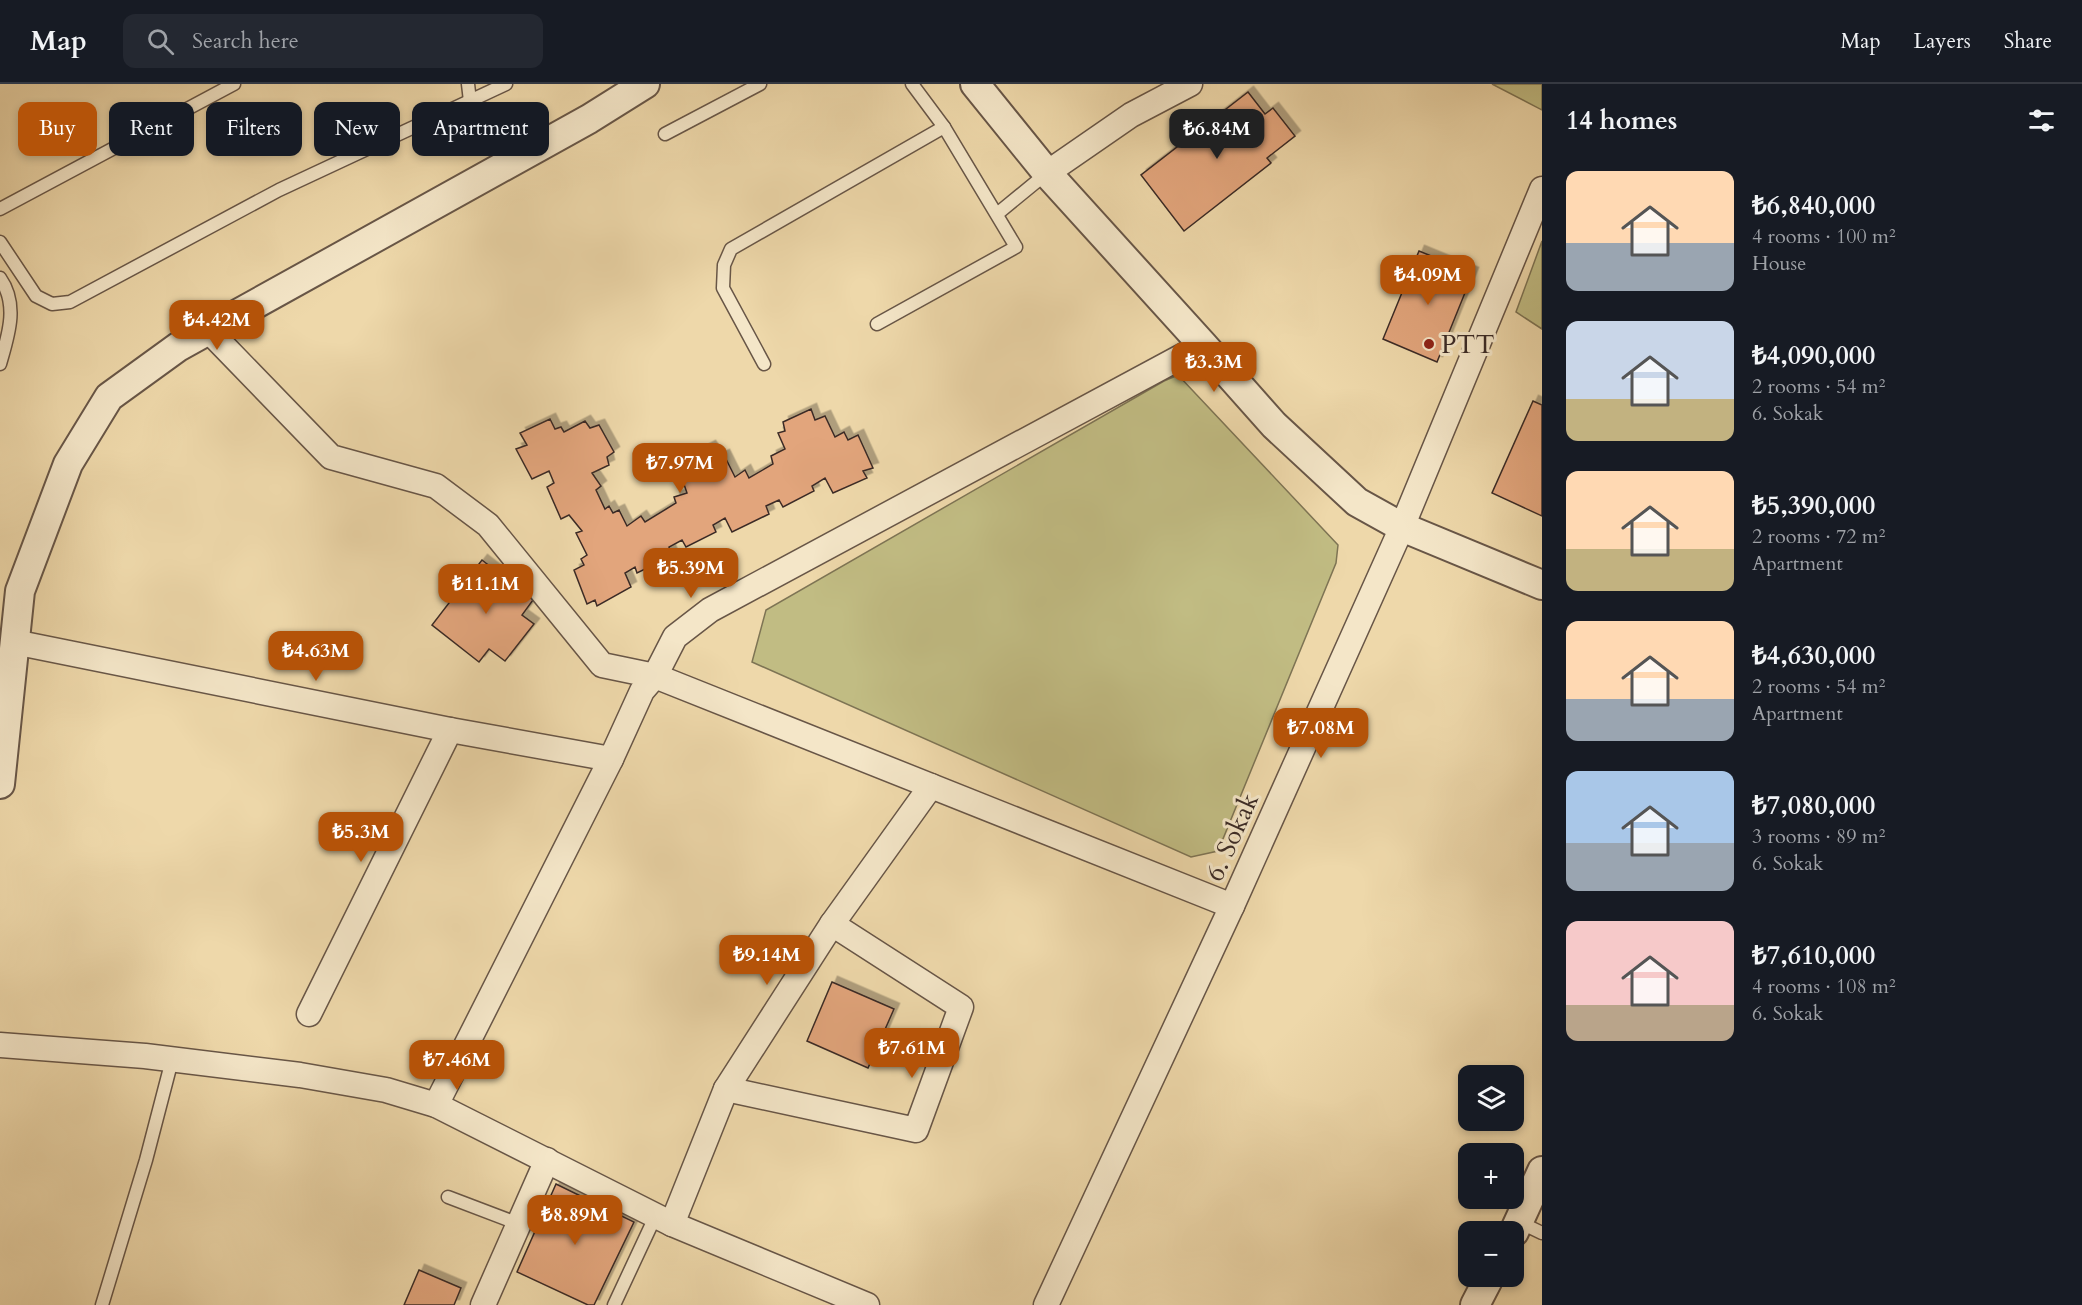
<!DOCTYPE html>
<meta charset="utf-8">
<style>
:root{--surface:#171b24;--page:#242831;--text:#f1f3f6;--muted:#9ea1a6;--line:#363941;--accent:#b45309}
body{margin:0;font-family:Cardo,serif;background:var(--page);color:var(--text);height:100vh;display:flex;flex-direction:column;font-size:22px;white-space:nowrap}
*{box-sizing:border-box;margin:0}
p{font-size:20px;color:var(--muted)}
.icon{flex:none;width:33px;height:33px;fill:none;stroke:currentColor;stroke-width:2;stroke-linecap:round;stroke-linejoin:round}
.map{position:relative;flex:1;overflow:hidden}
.sheet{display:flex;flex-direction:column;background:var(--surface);width:540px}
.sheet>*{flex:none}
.guide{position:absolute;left:18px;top:18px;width:570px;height:54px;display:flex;gap:12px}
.buttons{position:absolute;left:1458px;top:981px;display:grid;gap:12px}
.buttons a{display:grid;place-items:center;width:66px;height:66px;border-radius:12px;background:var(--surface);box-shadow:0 3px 9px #0003;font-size:30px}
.price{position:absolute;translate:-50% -51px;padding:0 14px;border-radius:12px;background:var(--accent);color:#fff;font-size:20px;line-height:39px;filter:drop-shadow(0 2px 3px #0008)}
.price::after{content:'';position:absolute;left:50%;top:36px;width:18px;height:14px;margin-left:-9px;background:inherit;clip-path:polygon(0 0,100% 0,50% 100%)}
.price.active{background:#222;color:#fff}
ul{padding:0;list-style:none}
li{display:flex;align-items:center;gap:18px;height:150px;padding:0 24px}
li span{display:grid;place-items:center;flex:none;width:168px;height:120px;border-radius:12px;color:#555}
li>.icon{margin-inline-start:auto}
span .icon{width:72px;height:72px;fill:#fffc;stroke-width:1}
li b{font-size:26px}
h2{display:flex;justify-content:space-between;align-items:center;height:72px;padding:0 24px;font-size:26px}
.chip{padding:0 21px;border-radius:12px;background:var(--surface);box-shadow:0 3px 9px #0003;font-size:21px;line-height:54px}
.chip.active{background:var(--accent);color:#fff}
header{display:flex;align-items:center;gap:36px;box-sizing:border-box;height:84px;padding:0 30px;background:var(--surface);border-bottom:2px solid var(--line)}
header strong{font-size:28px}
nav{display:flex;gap:33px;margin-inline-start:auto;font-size:21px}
.search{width:420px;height:54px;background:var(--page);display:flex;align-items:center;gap:15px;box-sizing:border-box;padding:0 21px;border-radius:12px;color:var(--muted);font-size:22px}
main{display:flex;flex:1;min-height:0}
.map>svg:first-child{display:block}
.green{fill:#c1bc83;stroke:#7e7454;stroke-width:1.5}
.building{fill:#e2a57b;stroke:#3b2b26;stroke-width:1.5;filter:url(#shadow)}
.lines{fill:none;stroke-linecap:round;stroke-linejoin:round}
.service-casing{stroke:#685647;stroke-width:15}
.minor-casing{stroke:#685647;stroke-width:27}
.tertiary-casing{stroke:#685647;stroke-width:32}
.service{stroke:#f4e6c8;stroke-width:12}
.minor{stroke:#f4e6c8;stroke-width:24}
.tertiary{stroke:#f4e6c8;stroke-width:28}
.poi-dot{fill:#8f2418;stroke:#f4e6c8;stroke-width:2}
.labels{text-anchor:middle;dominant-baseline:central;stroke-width:6;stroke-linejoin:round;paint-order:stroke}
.poi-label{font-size:26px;fill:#3b2b26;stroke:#f4e6c8;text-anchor:start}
.street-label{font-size:26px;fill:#3b2b26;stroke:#f4e6c8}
</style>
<header>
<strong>Map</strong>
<div class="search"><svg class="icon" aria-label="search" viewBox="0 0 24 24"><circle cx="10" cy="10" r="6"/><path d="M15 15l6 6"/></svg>Search here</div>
<nav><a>Map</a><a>Layers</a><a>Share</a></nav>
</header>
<main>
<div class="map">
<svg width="1542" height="1221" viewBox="0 0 1542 1221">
<defs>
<filter id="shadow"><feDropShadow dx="5.5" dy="-5.5" stdDeviation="0" flood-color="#0004"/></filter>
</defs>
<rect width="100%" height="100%" fill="#eed8aa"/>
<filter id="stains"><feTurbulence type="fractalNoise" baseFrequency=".00333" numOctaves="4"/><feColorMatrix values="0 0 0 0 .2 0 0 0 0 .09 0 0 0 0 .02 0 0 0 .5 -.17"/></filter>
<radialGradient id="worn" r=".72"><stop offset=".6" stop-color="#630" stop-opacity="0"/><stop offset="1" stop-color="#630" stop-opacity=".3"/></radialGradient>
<g class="green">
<path d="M1492,0H1542V26Z"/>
<path d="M1542,157V245L1516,228Z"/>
<path d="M1178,291L1338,461L1336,479L1218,767L1191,773L752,578L766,526L1164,297Z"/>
</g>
<g class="building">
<path d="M1248,8L1265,30L1273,24L1295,52L1267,74L1271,79L1184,147L1141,91Z"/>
<path d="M1419,167L1473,189L1437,278L1383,255Z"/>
<path d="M1533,317L1542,321V432L1492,409Z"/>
<path d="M811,325L815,336L825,332L835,353L844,348L848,356L858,351L873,384L863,387L867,394L833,409L825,394L812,402L814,407L783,423L779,416L766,422L769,430L732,448L725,434L713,441L716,448L686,463L682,456L669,463L672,472L637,489L635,483L625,489L631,503L597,522L595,516L587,520L574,486L584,481L581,475L587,471L576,449L582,447L569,431L561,435L547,403L554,399L549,387L532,395L516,365L527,361L520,349L550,335L555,345L561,343L564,348L585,337L590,344L599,341L614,368L607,373L609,381L592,389L601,402L596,406L605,425L609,422L613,429L619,426L627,442L641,432L645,438L676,419L674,413L687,409L679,386L685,384L682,377L710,362L718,374L724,371L735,393L745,386L749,394L773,380L771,372L785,365L778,349L785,347L783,338Z"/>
<path d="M482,476L533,516L522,531L534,540L505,577L489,565L479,578L432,541Z"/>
<path d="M832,898L894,925L868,984L807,957Z"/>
<path d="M556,1100L634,1138L594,1221H588L517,1188Z"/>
<path d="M419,1186L461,1204L454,1221H404Z"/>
</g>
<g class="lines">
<g class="service-casing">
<g id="service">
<path d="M468,0L470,17"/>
<path d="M665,50L760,0"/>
<path d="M0,125L234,0"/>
<path d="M997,130L1047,89"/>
<path d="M0,158L36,212L52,220L70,218L279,106L506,0"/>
<path d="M0,194C19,221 8,252 0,280"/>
<path d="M877,240L1016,163L944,43L912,0"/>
<path d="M764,280L723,204L724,181L731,165L944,43"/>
<path d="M448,1113L519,1140"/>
<path d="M1519,1138L1542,1149"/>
<path d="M102,1221L146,1076L172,976"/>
<path d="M614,1221L656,1131"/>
</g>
</g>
<g class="minor-casing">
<g id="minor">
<path d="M1047,89L1131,31L1190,0"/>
<path d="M208,246L331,373L436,402L488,441L602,581L655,592L1232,822"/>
<path d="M14,558L450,646L611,675"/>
<path d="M309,930L450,646"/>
<path d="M0,961L145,972L300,991L386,1006L436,1021L672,1140L867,1221"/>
<path d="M726,1005L916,1046L961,923L832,840"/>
<path d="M436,1021L611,675L642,607L655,592L675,553L710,526L1203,261"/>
<path d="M672,1140L726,1005L832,840L931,702"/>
<path d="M483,1221L547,1076"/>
<path d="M1046,1221L1232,822L1402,443L1542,105"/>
</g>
</g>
<g class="tertiary-casing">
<g id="tertiary">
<path d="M975,0L1047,89L1203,261L1274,341L1357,418L1402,443L1542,501"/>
<path d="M0,700L20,507L68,380L109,313L178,263L589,35L645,0"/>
<path d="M1514,1148L1542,1087"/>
<path d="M1475,1221L1490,1192"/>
</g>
</g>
<use href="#service" class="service"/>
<use href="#minor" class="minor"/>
<use href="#tertiary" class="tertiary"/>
</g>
<circle class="poi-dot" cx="1429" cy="260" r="6"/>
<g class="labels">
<g class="poi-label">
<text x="1441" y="260">PTT</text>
</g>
<g class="street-label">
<text transform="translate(1232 753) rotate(-66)">6. Sokak</text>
</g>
</g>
<rect width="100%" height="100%" filter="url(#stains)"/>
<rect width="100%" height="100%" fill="url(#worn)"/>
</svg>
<div class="buttons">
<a><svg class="icon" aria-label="layers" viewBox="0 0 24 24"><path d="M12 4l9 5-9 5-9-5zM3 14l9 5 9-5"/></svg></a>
<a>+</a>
<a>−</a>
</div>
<b class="price active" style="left:1217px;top:76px">₺6.84M</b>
<b class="price" style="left:1428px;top:222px">₺4.09M</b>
<b class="price" style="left:217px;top:267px">₺4.42M</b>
<b class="price" style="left:1214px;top:309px">₺3.3M</b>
<b class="price" style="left:680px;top:410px">₺7.97M</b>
<b class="price" style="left:691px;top:515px">₺5.39M</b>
<b class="price" style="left:486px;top:531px">₺11.1M</b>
<b class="price" style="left:316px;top:598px">₺4.63M</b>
<b class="price" style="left:1321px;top:675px">₺7.08M</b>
<b class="price" style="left:361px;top:779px">₺5.3M</b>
<b class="price" style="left:767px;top:902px">₺9.14M</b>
<b class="price" style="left:912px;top:995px">₺7.61M</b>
<b class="price" style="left:457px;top:1007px">₺7.46M</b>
<b class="price" style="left:575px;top:1162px">₺8.89M</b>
<div class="guide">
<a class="chip active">Buy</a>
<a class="chip">Rent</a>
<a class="chip">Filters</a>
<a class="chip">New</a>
<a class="chip">Apartment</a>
</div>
</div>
<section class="sheet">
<h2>14 homes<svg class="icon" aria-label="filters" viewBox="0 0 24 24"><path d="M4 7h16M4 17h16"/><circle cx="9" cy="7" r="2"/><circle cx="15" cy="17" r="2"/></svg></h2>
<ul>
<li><span style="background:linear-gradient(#ffd9b3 60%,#9aa5b1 0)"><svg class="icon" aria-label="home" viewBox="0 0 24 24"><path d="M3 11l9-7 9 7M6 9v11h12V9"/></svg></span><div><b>₺6,840,000</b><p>4 rooms · 100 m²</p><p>House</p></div></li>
<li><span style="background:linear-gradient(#c9d6e8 65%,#c2b280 0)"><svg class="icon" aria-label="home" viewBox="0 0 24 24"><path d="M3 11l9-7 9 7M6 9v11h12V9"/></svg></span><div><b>₺4,090,000</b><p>2 rooms · 54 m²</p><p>6. Sokak</p></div></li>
<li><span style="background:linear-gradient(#ffd9b3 65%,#c2b280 0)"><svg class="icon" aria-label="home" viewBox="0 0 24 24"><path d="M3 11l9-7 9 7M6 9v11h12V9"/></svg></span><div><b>₺5,390,000</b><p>2 rooms · 72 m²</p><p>Apartment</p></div></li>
<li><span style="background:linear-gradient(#ffd9b3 65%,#9aa5b1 0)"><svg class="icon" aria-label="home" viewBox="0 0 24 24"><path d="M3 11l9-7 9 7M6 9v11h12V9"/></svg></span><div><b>₺4,630,000</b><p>2 rooms · 54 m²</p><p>Apartment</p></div></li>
<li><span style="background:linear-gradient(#a9c7e8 60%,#9aa5b1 0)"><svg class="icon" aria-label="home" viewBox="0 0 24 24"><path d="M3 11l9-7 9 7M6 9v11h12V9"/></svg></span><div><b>₺7,080,000</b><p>3 rooms · 89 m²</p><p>6. Sokak</p></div></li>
<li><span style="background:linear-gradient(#f6c9c9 70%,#b9a48a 0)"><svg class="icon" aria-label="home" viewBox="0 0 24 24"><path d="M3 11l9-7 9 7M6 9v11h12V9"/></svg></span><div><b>₺7,610,000</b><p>4 rooms · 108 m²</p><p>6. Sokak</p></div></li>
</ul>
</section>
</main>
